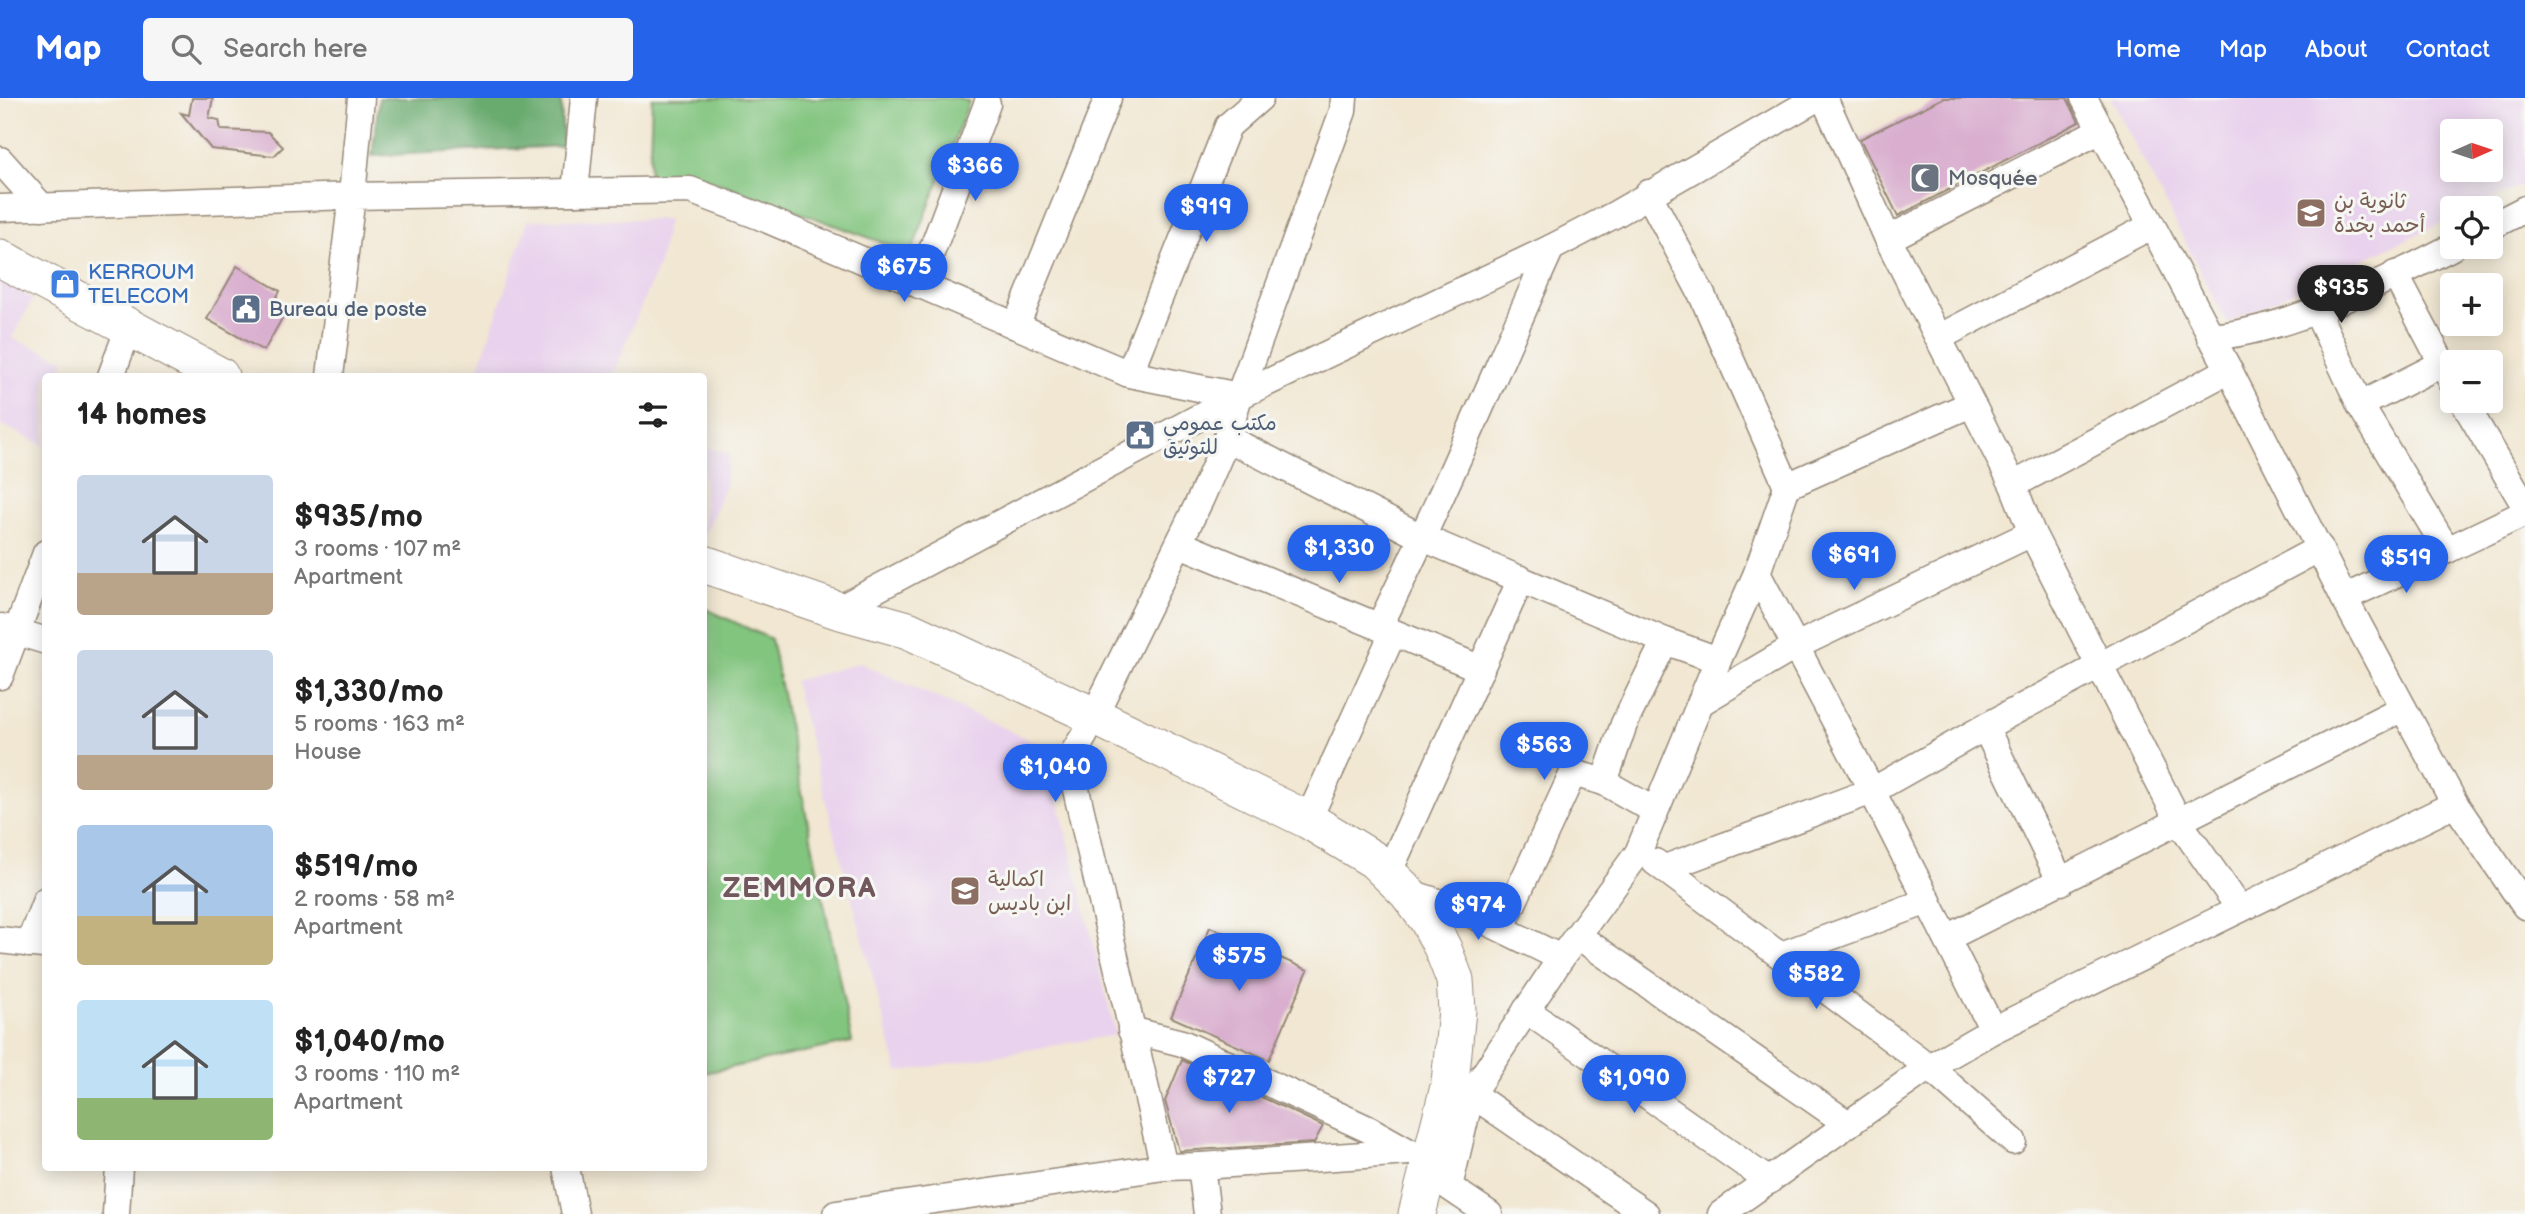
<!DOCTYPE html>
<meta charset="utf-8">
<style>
:root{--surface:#fff;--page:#f6f6f6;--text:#222;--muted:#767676;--accent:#2563eb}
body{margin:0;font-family:"Balsamiq Sans","Playpen Sans Arabic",sans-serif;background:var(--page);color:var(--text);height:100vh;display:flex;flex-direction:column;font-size:26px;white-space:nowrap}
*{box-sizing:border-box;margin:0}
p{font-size:23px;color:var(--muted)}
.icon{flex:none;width:38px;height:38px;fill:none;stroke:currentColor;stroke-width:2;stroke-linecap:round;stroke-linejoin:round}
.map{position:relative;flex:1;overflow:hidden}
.sheet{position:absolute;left:42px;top:275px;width:665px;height:798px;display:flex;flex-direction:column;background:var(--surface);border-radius:7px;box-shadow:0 4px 18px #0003}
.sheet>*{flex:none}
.needle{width:46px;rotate:87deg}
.fabs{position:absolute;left:2440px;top:21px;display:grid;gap:14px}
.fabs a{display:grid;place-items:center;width:63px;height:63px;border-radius:7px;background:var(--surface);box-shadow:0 4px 18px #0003;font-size:35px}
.price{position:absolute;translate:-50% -60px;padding:0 16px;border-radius:24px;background:var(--accent);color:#fff;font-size:23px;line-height:46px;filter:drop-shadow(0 2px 4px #0008)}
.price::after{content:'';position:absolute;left:50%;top:42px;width:21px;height:16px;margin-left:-10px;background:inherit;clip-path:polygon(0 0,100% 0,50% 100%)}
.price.selected{background:#222;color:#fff}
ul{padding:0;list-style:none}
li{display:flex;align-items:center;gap:21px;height:175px;padding:0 35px}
li span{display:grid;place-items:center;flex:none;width:196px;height:140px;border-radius:7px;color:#555}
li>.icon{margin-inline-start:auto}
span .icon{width:84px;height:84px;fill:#fffc;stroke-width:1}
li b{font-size:30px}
h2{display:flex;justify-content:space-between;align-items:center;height:84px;padding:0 35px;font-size:30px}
header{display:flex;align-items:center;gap:42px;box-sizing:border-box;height:98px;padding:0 35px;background:var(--accent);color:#fff}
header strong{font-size:33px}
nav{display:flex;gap:38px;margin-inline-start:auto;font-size:24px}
.search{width:490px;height:63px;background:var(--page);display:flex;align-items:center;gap:18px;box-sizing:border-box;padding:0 24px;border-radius:7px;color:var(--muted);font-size:26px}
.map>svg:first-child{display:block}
.built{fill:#e9d2ed;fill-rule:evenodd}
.green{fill:#82c57f;stroke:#5e784e;stroke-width:2}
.forest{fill:#69aa6e;stroke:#526a46;stroke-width:2}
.building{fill:#d9aecf}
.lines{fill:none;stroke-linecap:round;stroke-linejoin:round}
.minor-casing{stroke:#968878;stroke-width:29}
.secondary-casing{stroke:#968878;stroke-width:39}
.minor{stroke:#fff;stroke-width:26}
.secondary{stroke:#fff;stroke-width:37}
.labels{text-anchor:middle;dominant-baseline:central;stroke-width:6;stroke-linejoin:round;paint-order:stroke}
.worship-label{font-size:21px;fill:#5b616d;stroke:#f6f6f2;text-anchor:start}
.education-label{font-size:21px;fill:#785e54;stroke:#f6f6f2;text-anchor:start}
.shop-label{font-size:21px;fill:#366cbe;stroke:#f6f6f2;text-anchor:start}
.service-label{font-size:21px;fill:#4e5e75;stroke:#f6f6f2;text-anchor:start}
.district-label{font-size:28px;font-weight:bold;letter-spacing:2px;fill:#72585c;stroke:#f6f6f2}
</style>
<header>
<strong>Map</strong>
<div class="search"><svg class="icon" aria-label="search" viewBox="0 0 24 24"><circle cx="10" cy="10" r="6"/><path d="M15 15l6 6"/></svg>Search here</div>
<nav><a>Home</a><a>Map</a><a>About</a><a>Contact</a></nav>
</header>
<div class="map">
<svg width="2525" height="1116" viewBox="0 0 2525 1116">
<rect width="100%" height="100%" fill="#f6f6f2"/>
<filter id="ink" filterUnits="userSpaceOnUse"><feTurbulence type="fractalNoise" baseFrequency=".0143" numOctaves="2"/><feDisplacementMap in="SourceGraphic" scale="14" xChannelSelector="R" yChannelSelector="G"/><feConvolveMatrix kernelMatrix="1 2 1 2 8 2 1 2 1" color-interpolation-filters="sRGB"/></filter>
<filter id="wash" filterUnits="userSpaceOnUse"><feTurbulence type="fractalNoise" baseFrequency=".00686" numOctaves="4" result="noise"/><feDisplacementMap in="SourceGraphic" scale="28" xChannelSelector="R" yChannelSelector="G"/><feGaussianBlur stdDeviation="1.57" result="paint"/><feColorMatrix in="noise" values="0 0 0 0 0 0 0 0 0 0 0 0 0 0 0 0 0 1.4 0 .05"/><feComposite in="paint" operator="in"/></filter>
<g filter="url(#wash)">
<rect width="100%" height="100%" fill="#f1e7d2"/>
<g class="built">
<path d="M2111,0H2525V86L2473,110H2452V120L2227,225ZM2452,33H2490V72H2452Z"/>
<path d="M668,121L659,166L612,278H476L528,122Z"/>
<path d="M0,182L33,201L12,240L65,262L59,278H46L45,348L2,327L0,330Z"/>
<path d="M704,348L729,356L725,388L704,439Z"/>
<path d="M860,565L1045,649L1116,937L898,974L794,583Z"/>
</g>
<g class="green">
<path d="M652,0H958L969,4L911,155L691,75L649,82Z"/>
<path d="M704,510L771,541L852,944L704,975Z"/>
</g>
<path class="forest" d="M379,0H561L563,48L372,58Z"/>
<g id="blocks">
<g class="building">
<path d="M192,0H213L209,20L219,22L221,32L268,34L283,49L274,58L211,51L181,15L189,17Z"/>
<path d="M1943,0H2067L2079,24L1898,118L1860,41Z"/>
<path d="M237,168L280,193L272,208L285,215L264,253L207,221Z"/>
<path d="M1210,829L1308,872L1269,962L1171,919Z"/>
<path d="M1182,962L1306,1020L1323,1028L1314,1045L1179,1053L1165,1003Z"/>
</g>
</g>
</g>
<g filter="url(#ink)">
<use href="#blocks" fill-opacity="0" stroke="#968878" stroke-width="2"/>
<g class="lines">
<g class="minor-casing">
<g id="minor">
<path d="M1824,0L1888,141L2013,387L2032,435L2179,724L2240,811"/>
<path d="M2084,0L2229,272L2344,500L2455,706L2525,808"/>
<path d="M0,62L42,109"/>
<path d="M575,94L584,0"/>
<path d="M1648,95L1702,197L1787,388"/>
<path d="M0,110L352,98L361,0"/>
<path d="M2490,129L2525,111"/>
<path d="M1888,141L2101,32"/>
<path d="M2395,176L2452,284"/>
<path d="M919,187L987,6"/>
<path d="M2316,212L2360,307L2447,452L2525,415"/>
<path d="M1016,228L1108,0"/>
<path d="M2210,239C2289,233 2381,185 2452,149"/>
<path d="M1938,240L2151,128"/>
<path d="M1129,276L1228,28L1260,0"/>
<path d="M111,278L129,229"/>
<path d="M330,278L352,98L690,92L759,118L1129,276L1239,298L1343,13L1344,0"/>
<path d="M2463,303L2525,408"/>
<path d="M2360,307L2441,266"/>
<path d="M1227,340L1423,440L1665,543L1718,562"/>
<path d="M2013,387L2229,272"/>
<path d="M1180,446L1481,571"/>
<path d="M1757,475L1872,693L1993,932"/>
<path d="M2344,500L2447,452"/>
<path d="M837,512L1239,298L1551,150L1614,117L1817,0"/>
<path d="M2,529L46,543"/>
<path d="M1379,529C1441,405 1494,276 1551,150"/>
<path d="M0,578L46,455"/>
<path d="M1703,603L1796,548L2032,435"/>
<path d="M1985,629L2061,784"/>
<path d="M1604,684L1624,626L1665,543"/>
<path d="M1308,722L1393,535"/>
<path d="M1655,764L1929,969L2013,1043"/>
<path d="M1665,770L1872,693L1985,629L2320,450"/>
<path d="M1388,776L1521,481"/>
<path d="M1407,794L1463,812L1561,860"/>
<path d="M1502,829L1573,675L1604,684L1655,713"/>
<path d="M1578,838L1848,1026"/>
<path d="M1947,840L2403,610"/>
<path d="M0,842L43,847"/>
<path d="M29,846L46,802"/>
<path d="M1781,857L1928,803"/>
<path d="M1526,912L1769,1083"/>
<path d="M1131,932L1182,945L1370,1032L1409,1054"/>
<path d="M1457,986L1646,1116"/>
<path d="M1201,1068L1409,1054"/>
<path d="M566,1069L575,1116"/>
<path d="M116,1116L119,1069"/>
<path d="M836,1116L1164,1069"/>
<path d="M1207,1116L1201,1068L1164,1069L1071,670L1074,654L1084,638L1201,400L1227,340L1239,298"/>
<path d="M1489,1116L1449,1089L1471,996L1561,860L1638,755L1718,562L1757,475L1787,388L1971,306"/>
<path d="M1721,1116L1929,969L1993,932L2455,706"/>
</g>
</g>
<g class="secondary-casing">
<g id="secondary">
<path d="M0,160L220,278"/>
<path d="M704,466L837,512L908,532L1094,618L1308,722L1374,762L1407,794L1428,822L1443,851L1455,882L1457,912L1450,985L1417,1116"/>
</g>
</g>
<use href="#minor" class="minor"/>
<use href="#secondary" class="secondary"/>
</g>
</g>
<defs>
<g id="mosque-square" transform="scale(1.575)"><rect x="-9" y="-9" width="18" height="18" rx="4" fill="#6b7280" stroke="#f6f6f2"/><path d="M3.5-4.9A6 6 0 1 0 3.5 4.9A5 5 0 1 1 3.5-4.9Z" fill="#fff"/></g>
<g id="school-square" transform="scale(1.575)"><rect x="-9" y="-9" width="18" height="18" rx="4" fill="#8d6e63" stroke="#f6f6f2"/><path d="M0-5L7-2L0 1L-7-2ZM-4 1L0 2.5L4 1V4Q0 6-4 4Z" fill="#fff"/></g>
<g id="shop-square" transform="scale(1.575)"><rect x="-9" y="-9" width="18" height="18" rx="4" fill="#3f7fe0" stroke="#f6f6f2"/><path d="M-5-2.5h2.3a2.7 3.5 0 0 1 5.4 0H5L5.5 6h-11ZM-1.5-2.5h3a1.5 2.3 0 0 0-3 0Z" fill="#fff"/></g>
<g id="civic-square" transform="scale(1.575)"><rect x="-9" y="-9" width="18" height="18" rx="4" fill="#5c6f8a" stroke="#f6f6f2"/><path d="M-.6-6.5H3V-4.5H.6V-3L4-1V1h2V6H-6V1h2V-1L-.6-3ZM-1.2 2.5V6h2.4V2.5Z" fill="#fff"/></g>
</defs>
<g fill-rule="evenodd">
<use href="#mosque-square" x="1925" y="80"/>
<use href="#school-square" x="2311" y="115"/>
<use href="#shop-square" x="65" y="186"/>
<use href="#civic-square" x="246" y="211"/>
<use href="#civic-square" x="1140" y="337"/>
<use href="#school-square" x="965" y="793"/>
</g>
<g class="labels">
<g class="worship-label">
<text x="1948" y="80">Mosquée</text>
</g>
<g class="education-label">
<text x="2334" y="103">ثانوية بن<tspan x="2334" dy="24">أحمد بخدة</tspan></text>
<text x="988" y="781">اكمالية<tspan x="988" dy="24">ابن باديس</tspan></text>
</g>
<g class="shop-label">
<text x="88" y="174">KERROUM<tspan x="88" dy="24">TELECOM</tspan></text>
</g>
<g class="service-label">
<text x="269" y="211">Bureau de poste</text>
<text x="1163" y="325">مكتب عمومي<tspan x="1163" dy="24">للتوثيق</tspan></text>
</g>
<g class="district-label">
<text x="800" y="790">ZEMMORA</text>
</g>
</g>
</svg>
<div class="fabs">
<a><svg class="needle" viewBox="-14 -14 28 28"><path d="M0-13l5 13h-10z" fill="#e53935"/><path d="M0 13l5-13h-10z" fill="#767676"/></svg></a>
<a><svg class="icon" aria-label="locate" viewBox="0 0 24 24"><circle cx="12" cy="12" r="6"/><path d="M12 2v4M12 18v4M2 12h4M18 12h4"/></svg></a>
<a>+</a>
<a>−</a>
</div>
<b class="price" style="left:975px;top:105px">$366</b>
<b class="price" style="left:1206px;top:146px">$919</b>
<b class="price" style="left:904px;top:206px">$675</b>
<b class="price selected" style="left:2341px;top:227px">$935</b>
<b class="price" style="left:1339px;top:487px">$1,330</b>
<b class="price" style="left:1854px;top:494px">$691</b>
<b class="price" style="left:2406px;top:497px">$519</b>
<b class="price" style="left:1544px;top:684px">$563</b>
<b class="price" style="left:1055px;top:706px">$1,040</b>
<b class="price" style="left:1478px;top:844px">$974</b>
<b class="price" style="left:1239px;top:895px">$575</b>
<b class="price" style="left:1816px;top:913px">$582</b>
<b class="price" style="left:1229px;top:1017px">$727</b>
<b class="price" style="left:1634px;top:1017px">$1,090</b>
<section class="sheet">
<h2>14 homes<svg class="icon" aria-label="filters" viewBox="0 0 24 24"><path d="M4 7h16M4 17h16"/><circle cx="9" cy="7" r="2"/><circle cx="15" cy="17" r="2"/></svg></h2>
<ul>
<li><span style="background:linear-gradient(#c9d6e8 70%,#b9a48a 0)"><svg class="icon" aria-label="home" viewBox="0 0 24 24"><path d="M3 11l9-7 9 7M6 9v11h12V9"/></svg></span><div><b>$935/mo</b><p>3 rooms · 107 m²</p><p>Apartment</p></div></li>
<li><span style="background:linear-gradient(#c9d6e8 75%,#b9a48a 0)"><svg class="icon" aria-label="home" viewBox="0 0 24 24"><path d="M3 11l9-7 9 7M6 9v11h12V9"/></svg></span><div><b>$1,330/mo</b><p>5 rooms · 163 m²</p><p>House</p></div></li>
<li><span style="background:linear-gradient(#a9c7e8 65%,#c2b280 0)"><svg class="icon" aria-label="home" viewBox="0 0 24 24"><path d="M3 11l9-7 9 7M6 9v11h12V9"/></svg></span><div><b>$519/mo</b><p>2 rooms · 58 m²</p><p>Apartment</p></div></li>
<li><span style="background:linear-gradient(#bfe0f5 70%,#8fb573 0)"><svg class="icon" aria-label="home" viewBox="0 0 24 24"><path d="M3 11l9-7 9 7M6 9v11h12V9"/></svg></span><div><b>$1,040/mo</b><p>3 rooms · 110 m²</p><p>Apartment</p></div></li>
</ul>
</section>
</div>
